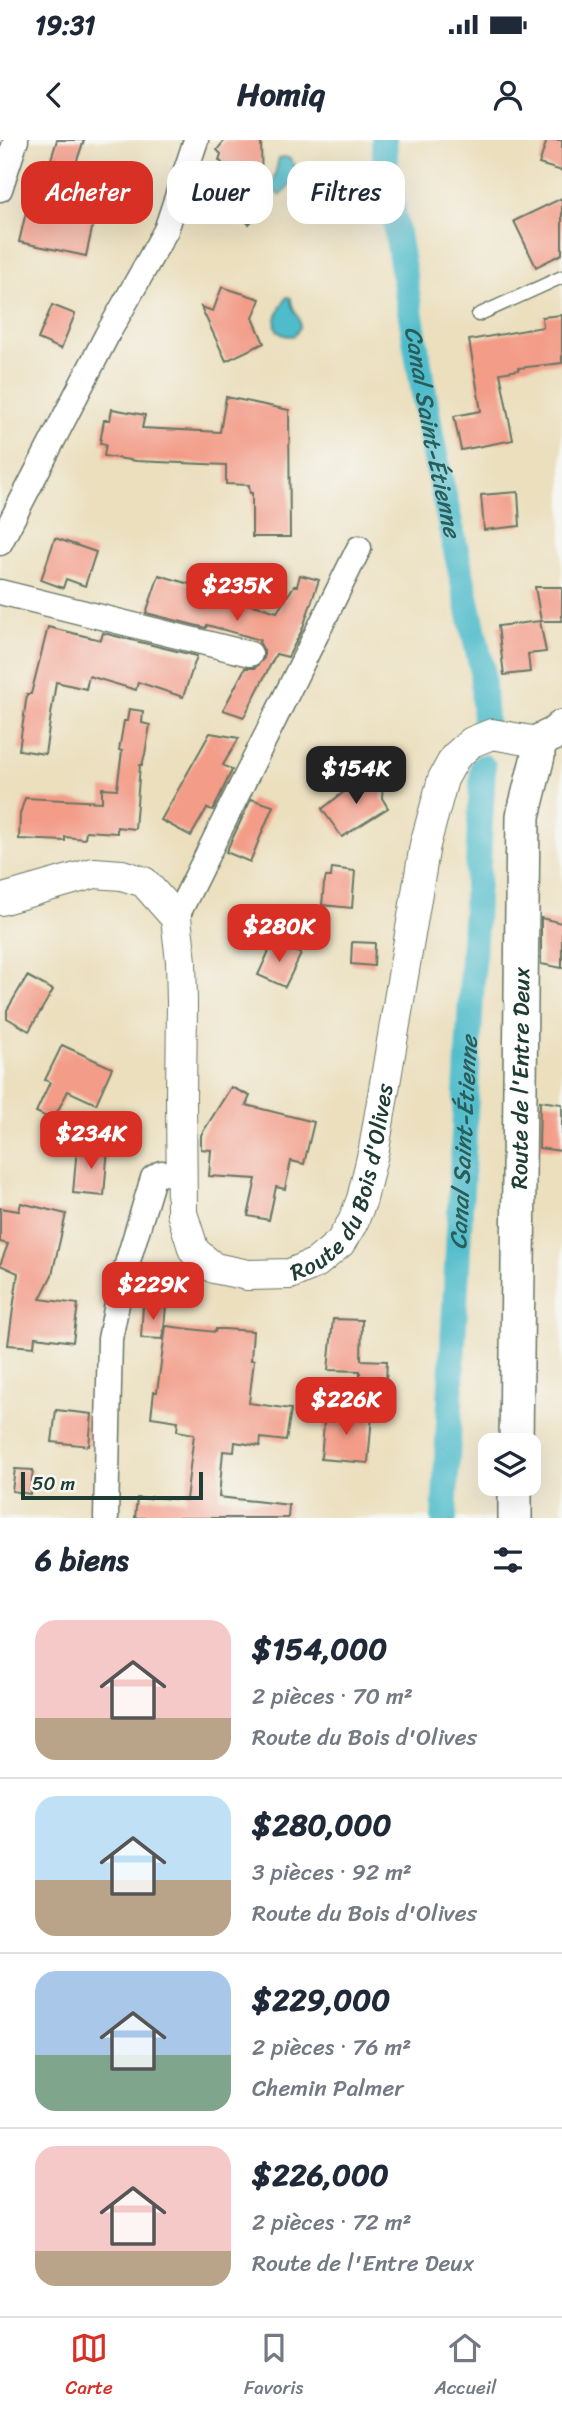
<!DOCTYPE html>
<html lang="fr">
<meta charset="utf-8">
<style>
:root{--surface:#fff;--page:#f2f2f3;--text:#1f2937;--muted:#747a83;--line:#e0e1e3;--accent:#d93025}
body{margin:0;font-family:Sriracha,sans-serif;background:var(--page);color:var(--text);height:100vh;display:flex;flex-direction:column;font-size:26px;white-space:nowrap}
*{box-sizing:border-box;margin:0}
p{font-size:23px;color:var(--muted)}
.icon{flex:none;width:38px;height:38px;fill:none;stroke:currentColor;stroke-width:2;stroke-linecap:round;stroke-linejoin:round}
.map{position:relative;height:1378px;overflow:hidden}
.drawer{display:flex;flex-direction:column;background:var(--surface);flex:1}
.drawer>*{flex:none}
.hud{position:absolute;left:21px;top:21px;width:522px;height:63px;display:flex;gap:14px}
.controls{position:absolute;left:478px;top:1293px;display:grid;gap:14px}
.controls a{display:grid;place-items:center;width:63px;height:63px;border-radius:14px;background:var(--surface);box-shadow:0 7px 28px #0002;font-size:35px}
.scale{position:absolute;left:21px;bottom:18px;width:182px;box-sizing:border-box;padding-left:7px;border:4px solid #1f3d34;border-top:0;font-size:19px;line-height:24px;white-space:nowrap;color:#1f3d34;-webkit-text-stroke:5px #f6f6f2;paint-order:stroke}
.price{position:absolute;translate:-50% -60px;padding:0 16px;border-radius:14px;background:var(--accent);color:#fff;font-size:23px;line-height:46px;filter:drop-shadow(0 2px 4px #0008)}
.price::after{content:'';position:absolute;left:50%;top:42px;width:21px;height:16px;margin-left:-10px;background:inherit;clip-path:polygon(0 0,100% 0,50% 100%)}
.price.active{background:#222;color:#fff}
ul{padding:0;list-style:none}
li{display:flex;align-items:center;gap:21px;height:175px;padding:0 35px}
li+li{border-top:2px solid var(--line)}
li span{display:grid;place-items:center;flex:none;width:196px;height:140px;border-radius:21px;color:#555}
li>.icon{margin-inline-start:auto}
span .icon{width:84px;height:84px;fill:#fffc;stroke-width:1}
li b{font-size:30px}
h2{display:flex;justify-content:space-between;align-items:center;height:84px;padding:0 35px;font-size:30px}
.pill{padding:0 24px;border-radius:21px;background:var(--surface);box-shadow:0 7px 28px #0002;font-size:24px;line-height:63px}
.pill.active{background:var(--accent);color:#fff}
.status{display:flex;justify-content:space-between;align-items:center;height:49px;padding:0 35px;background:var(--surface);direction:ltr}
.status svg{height:19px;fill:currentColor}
header{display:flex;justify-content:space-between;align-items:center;height:91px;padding:0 35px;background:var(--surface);font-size:32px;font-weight:800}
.menu{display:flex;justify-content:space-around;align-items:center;height:98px;border-top:2px solid var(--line);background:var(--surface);font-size:19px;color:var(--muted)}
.menu a{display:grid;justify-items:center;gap:4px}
.menu .active{color:var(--accent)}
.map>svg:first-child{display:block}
.water{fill:#50bccb;stroke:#387c80;stroke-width:2}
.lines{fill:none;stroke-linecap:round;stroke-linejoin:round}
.canal{stroke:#50bccb;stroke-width:26}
.building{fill:#f39d89}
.service-casing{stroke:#667664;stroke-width:15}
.minor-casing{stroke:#667664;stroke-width:27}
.tertiary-casing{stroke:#667664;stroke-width:32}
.secondary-casing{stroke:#667664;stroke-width:36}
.service{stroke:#fff;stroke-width:12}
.minor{stroke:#fff;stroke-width:24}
.tertiary{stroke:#fff;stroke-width:30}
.secondary{stroke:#fff;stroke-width:33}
.labels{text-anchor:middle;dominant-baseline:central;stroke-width:5;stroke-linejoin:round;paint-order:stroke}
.street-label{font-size:23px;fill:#1f3d34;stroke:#f6f6f2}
.water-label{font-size:24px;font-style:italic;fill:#2b5d5a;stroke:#f6f6f2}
</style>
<div class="status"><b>19:31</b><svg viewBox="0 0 49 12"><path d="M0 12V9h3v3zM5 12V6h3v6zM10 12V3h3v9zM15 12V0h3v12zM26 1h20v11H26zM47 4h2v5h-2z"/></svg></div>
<header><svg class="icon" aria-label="back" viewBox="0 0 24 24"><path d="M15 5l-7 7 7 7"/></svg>Homiq<svg class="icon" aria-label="person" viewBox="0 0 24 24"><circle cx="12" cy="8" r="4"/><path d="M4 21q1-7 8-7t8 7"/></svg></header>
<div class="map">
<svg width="562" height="1378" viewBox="0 0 562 1378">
<rect width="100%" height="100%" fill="#f6f6f2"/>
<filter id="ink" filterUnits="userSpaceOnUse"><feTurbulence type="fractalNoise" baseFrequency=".0143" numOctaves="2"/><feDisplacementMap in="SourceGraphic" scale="14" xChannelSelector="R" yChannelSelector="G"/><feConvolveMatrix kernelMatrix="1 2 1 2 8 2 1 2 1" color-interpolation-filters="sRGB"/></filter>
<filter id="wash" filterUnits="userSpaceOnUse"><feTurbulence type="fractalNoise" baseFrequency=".00686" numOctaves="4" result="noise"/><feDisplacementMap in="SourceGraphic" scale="28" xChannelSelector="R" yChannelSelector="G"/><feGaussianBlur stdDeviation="1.57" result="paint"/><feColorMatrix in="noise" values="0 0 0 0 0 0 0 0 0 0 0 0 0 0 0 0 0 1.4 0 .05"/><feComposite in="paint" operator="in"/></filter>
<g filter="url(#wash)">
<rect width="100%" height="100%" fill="#ebdfbe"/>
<g class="water">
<path d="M285,17L290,19L295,25L293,42L280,56L270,47C276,38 276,28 279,18Z"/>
<path d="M287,157L291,158C290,174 310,181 293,196C264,196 278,170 287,157Z"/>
</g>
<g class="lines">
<g class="canal">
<path id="s1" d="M384,0L386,28L432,301L482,529L485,583"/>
<path id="s2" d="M444,1378L483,627"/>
</g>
</g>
<g id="blocks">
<g class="building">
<path d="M57,0H84L75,26L51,19Z"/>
<path d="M225,0H261L262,54L270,61L249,84L219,59L225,52L222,23L219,20L221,14L217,10Z"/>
<path d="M547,0H562V31L539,24Z"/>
<path d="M56,35L101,48L86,116L19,102L26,72L32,74L36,55L51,59Z"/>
<path d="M562,58V114L536,127L514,81Z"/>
<path d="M222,147L260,159L253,178L264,203L226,221L201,167L213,171Z"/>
<path d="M52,165L75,174L61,209L38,199Z"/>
<path d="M562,175V223L518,228L519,230L500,233L513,300L461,310L454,276L481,271L469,200L543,187L542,177Z"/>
<path d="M226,257L289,270L290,397H252V353H250L249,345L226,344V325L136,321L104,316L106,304L100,303L104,280H110L112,269L145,275L142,288L220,292Z"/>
<path d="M518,352L520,386L484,390L481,355Z"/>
<path d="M55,398L96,412L85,446L66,439L63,448L41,440Z"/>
<path d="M200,433L225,441L220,455L277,472L294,446H297L300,435L319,440L302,490L288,517L276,514L244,577L223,570L245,528H255L264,518V511L259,502L260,500L207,485L206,488L146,473L159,435L196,446Z"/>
<path d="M535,447H562V481H541Z"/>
<path d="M540,481L546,512L528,514L530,532L504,535L498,486Z"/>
<path d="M48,487L101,500L103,493L197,516L183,557L138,542L136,550L89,536L86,549L56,542L45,614L19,610L27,554H31Z"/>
<path d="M129,569L143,571L142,583L150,585L145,614L142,625H140L135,689L117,687V693L86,691L85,699L65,697V701L19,699L20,674L25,658L102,662V648L117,649L122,611L119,610L124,581H127Z"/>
<path d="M210,593L239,598L223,625L232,630L213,670L207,668L191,696L161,680Z"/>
<path d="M350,639L383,643L382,658L388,668L342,697L322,669L349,648Z"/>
<path d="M251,659L273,666L250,722L226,712Z"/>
<path d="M332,728L355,731L352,768L322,765L324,744L326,737H331Z"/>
<path d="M541,778L562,783V828L541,824Z"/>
<path d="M273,802L301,814L285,847L258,835Z"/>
<path d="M352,802L375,803L374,826L351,824Z"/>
<path d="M27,836L53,850L29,891L7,878V870Z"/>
<path d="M62,905L112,928L96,964L68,951L53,980L36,972L50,942L45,940Z"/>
<path d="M231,947L250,956L246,965L314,982L304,1024L291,1021L285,1049L276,1047L269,1080L248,1076L256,1039L209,1036L211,1010L201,1009V995Z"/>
<path d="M540,961L562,964V1011L539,1008Z"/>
<path d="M77,1007H108L104,1056L73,1053Z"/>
<path d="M21,1063L66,1074L52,1135L40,1159L78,1164L73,1202L35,1197L34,1207L8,1205L18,1133L0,1125L8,1104L0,1102V1068L19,1071Z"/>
<path d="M143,1165L166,1166L163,1199L141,1198Z"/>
<path d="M333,1179L362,1180L361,1220L387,1221L385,1263L360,1261V1231L328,1230Z"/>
<path d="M166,1186L215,1192L216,1189H224L253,1191L251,1220H254L249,1263L291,1269L286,1301L261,1298L260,1306L235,1302L234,1312L223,1311L219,1357L289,1365L288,1378H135L137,1358L150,1359L151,1357L186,1360L194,1294L177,1291L178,1281L151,1277L154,1252H157Z"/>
<path d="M56,1270L92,1274L89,1306L52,1302Z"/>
<path d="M325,1271L372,1276L368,1323L321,1319Z"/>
<path d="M15,1329L33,1330L30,1354L12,1351Z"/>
</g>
</g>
</g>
<g filter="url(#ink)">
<use href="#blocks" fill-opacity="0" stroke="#667664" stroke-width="2"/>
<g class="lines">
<g class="service-casing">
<path id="service" d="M478,175L562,137"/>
</g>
<g class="minor-casing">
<g id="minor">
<path d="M0,49L16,0"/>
<path d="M0,403L107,195L166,90L196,0"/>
<path d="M0,452L250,514"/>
<path d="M176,778L359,408"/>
<path d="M106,1378L110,1199L121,1144L153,1038L161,1033L181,1034"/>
</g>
</g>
<g class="tertiary-casing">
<g id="tertiary">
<path id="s3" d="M0,760L94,733L122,735L144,742L176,778L181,821L182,862L181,959L182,1073L194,1111L214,1128L248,1135L290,1134L316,1123L340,1103L353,1082L362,1059L374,1009L425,705L443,639L455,617L472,602L492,594L537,602"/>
</g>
</g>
<g class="secondary-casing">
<g id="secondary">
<path id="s4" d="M516,1306L523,676L538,616L537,602L554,594L562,587"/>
<path d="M515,1378V1344"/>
</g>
</g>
<use href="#service" class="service"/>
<use href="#minor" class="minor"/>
<use href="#tertiary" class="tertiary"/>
<use href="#secondary" class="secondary"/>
</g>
</g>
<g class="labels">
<g class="street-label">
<text stroke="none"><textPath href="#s4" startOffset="368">Route de l'Entre Deux</textPath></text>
<text stroke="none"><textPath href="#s3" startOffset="749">Route du Bois d'Olives</textPath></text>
</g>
<g class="water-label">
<text stroke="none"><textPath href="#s1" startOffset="296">Canal Saint-Étienne</textPath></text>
<text stroke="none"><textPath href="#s2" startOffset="376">Canal Saint-Étienne</textPath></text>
</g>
</g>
</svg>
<div class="controls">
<a><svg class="icon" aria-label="layers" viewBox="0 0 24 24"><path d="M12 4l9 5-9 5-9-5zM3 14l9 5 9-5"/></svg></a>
</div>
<div class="scale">50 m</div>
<b class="price" style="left:237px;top:483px">$235K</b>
<b class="price active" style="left:356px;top:666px">$154K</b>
<b class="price" style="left:279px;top:824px">$280K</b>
<b class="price" style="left:91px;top:1031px">$234K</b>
<b class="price" style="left:153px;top:1182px">$229K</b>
<b class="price" style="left:346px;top:1297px">$226K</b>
<div class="hud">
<a class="pill active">Acheter</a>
<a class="pill">Louer</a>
<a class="pill">Filtres</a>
</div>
</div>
<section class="drawer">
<h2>6 biens<svg class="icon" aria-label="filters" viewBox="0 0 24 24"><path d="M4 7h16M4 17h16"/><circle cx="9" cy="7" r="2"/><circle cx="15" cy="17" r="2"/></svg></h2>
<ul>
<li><span style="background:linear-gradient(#f6c9c9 70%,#b9a48a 0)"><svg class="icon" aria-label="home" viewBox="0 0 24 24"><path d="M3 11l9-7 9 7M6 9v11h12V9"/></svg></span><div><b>$154,000</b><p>2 pièces · 70 m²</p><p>Route du Bois d'Olives</p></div></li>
<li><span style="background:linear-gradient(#bfe0f5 60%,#b9a48a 0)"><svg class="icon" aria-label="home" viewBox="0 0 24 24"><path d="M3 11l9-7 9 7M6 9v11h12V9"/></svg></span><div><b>$280,000</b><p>3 pièces · 92 m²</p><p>Route du Bois d'Olives</p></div></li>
<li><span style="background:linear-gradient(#a9c7e8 60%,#7fa58c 0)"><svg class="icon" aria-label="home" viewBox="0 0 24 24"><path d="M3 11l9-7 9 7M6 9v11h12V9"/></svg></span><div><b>$229,000</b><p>2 pièces · 76 m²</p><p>Chemin Palmer</p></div></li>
<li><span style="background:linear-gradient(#f6c9c9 75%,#b9a48a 0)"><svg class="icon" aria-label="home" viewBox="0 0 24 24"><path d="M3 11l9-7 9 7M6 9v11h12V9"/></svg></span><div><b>$226,000</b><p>2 pièces · 72 m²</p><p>Route de l'Entre Deux</p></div></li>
</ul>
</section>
<nav class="menu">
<a class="active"><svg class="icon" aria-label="map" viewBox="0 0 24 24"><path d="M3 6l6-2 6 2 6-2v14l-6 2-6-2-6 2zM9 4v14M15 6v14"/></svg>Carte</a>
<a><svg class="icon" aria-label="saved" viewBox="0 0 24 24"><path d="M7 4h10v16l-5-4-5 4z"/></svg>Favoris</a>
<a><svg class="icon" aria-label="home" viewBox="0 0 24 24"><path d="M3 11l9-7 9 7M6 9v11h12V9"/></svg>Accueil</a>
</nav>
